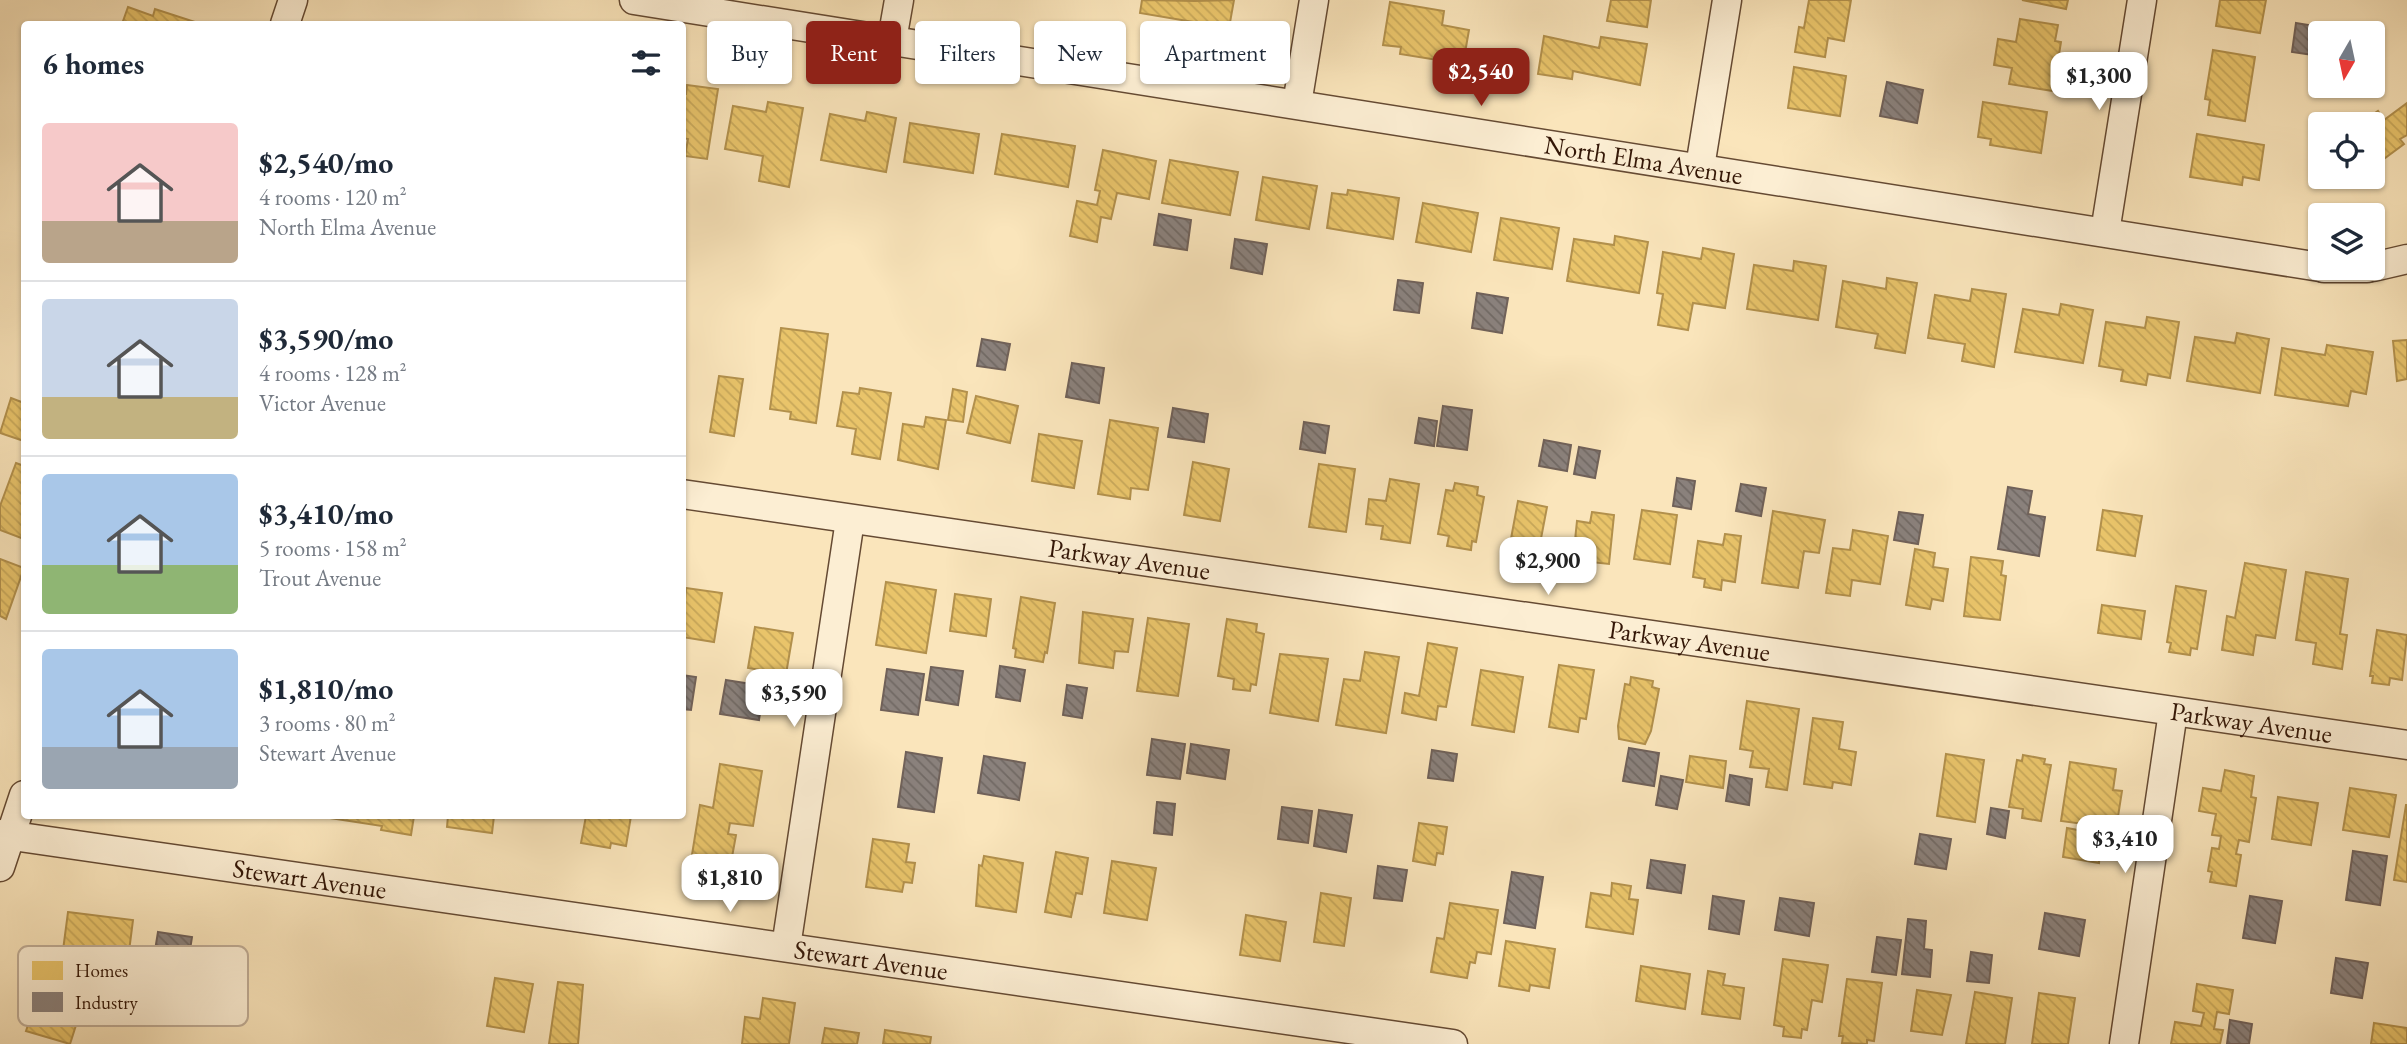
<!DOCTYPE html>
<meta charset="utf-8">
<style>
:root{--surface:#fff;--page:#f2f2f3;--text:#1f2937;--muted:#747a83;--line:#e0e1e3;--accent:#8f2418}
body{margin:0;font-family:"EB Garamond",serif;background:var(--page);color:var(--text);height:100vh;display:flex;flex-direction:column;font-size:26px;white-space:nowrap}
*{box-sizing:border-box;margin:0}
p{font-size:23px;color:var(--muted)}
.icon{flex:none;width:38px;height:38px;fill:none;stroke:currentColor;stroke-width:2;stroke-linecap:round;stroke-linejoin:round}
.map{position:relative;flex:1;overflow:hidden}
.panel{position:absolute;left:21px;top:21px;width:665px;height:798px;display:flex;flex-direction:column;background:var(--surface);border-radius:7px;box-shadow:0 2px 5px #0004}
.panel>*{flex:none}
.top-card{position:absolute;left:707px;top:21px;width:665px;height:63px;display:flex;gap:14px}
.needle{width:46px;rotate:189deg}
.buttons{position:absolute;left:2308px;top:21px;display:grid;gap:14px}
.buttons a{display:grid;place-items:center;width:77px;height:77px;border-radius:7px;background:var(--surface);box-shadow:0 2px 5px #0004;font-size:35px}
.price{position:absolute;translate:-50% -60px;padding:0 16px;border-radius:14px;background:#fff;color:#222;font-size:23px;line-height:46px;filter:drop-shadow(0 2px 4px #0008)}
.price::after{content:'';position:absolute;left:50%;top:42px;width:21px;height:16px;margin-left:-10px;background:inherit;clip-path:polygon(0 0,100% 0,50% 100%)}
.price.active{background:var(--accent);color:#fff}
ul{padding:0;list-style:none}
li{display:flex;align-items:center;gap:21px;height:175px;padding:0 21px}
li+li{border-top:2px solid var(--line)}
li span{display:grid;place-items:center;flex:none;width:196px;height:140px;border-radius:7px;color:#555}
li>.icon{margin-inline-start:auto}
span .icon{width:84px;height:84px;fill:#fffc;stroke-width:1}
li b{font-size:30px}
h2{display:flex;justify-content:space-between;align-items:center;height:84px;padding:0 21px;font-size:30px}
.pill{padding:0 24px;border-radius:7px;background:var(--surface);box-shadow:0 2px 5px #0004;font-size:24px;line-height:63px}
.pill.active{background:var(--accent);color:#fff}
.map>svg:first-child{display:block}
.homes{fill:url(#homes-back-hatch);stroke:#b2904c;stroke-width:2}
.industry{fill:url(#industry-back-hatch);stroke:#706159;stroke-width:2}
.lines{fill:none;stroke-linecap:round;stroke-linejoin:round}
.street-casing{stroke:#654a33;stroke-width:31}
.street{stroke:#fceed3;stroke-width:28}
.labels{text-anchor:middle;dominant-baseline:central;stroke-width:7;stroke-linejoin:round;paint-order:stroke}
.street-label{font-size:26px;fill:#331606;stroke:#fceed3}
.key{fill:#fceed3;stroke:#c0ad96;stroke-width:2}
.key-label{font-size:19px;fill:#331606}
</style>
<div class="map">
<svg width="2407" height="1044" viewBox="0 0 2407 1044">
<defs>
<pattern id="homes-back-hatch" width="6" height="6" patternUnits="userSpaceOnUse" patternTransform="scale(1.75)"><rect width="6" height="6" fill="#e9c46a"/><path d="M-1 5l2 2M0 0l6 6M5-1l2 2" fill="none" stroke="#c8a85a"/></pattern>
<pattern id="industry-back-hatch" width="6" height="6" patternUnits="userSpaceOnUse" patternTransform="scale(1.75)"><rect width="6" height="6" fill="#8a817c"/><path d="M-1 5l2 2M0 0l6 6M5-1l2 2" fill="none" stroke="#716964"/></pattern>
</defs>
<rect width="100%" height="100%" fill="#fae5bb"/>
<filter id="stains"><feTurbulence type="fractalNoise" baseFrequency=".00286" numOctaves="4"/><feColorMatrix values="0 0 0 0 .2 0 0 0 0 .09 0 0 0 0 .02 0 0 0 .5 -.17"/></filter>
<radialGradient id="worn" r=".72"><stop offset=".6" stop-color="#630" stop-opacity="0"/><stop offset="1" stop-color="#630" stop-opacity=".3"/></radialGradient>
<g class="homes">
<path d="M1142,0L1195,1L1234,0L1229,28L1140,13Z"/>
<path d="M1611,0H1651L1647,27L1607,21Z"/>
<path d="M1809,0H1851L1844,41L1828,38L1825,57L1795,52L1799,27L1804,28Z"/>
<path d="M2022,0H2068L2066,9Z"/>
<path d="M2220,0H2266L2260,33L2216,26Z"/>
<path d="M1390,2L1444,11L1442,25L1469,30L1463,64L1400,54L1401,47L1383,45Z"/>
<path d="M128,7L153,16L155,9L201,24H122Z"/>
<path d="M2020,19L2058,25L2055,41L2061,42L2053,91L2009,84L2012,68L1994,65L1998,39L2016,42Z"/>
<path d="M1544,36L1599,48L1601,37L1647,44L1640,85L1573,71L1572,79L1538,74Z"/>
<path d="M2213,50L2255,57L2245,121L2208,115L2210,100L2205,99Z"/>
<path d="M1794,67L1846,76L1840,116L1788,108Z"/>
<path d="M687,85L718,89L707,159L685,156L688,139L682,138V94H686Z"/>
<path d="M768,102L803,108L789,187L759,181L763,156L725,149L733,106L766,112Z"/>
<path d="M1983,102L2047,112L2041,153L1990,145L1991,139L1978,137Z"/>
<path d="M2407,103V135L2400,139L2404,144L2373,167V124H2359L2378,111L2384,120Z"/>
<path d="M867,112L896,118L886,172L821,160L830,114L865,121Z"/>
<path d="M910,123L979,134L973,173L904,162Z"/>
<path d="M1002,134L1075,146L1068,187L995,174Z"/>
<path d="M2197,134L2264,145L2259,180L2243,177L2242,185L2190,177Z"/>
<path d="M1103,150L1156,161L1149,199L1117,193L1111,219L1101,217L1097,242L1070,236L1077,201L1097,205L1100,191L1095,190Z"/>
<path d="M1170,160L1238,172L1230,215L1162,203Z"/>
<path d="M1263,177L1317,186L1309,229L1256,220Z"/>
<path d="M1348,190L1399,198L1393,239L1327,228L1332,193L1347,195Z"/>
<path d="M1423,203L1478,213L1471,252L1416,242Z"/>
<path d="M1501,218L1559,228L1552,269L1494,260Z"/>
<path d="M1615,236L1648,242L1639,293L1567,281L1574,239L1614,245Z"/>
<path d="M1703,248L1734,254L1725,308L1693,303L1688,330L1658,325L1663,294L1657,293L1663,252L1701,259Z"/>
<path d="M1794,261L1826,266L1818,320L1747,309L1754,265L1793,271Z"/>
<path d="M1887,278L1917,283L1905,353L1875,348L1878,334L1836,327L1843,281L1886,289Z"/>
<path d="M1972,289L2006,294L1994,367L1962,361L1965,344L1928,338L1935,295L1970,301Z"/>
<path d="M2061,304L2093,310L2083,363L2015,352L2023,309L2059,315Z"/>
<path d="M2147,317L2179,322L2170,378L2148,374L2146,385L2121,381L2123,370L2099,366L2106,322L2145,328Z"/>
<path d="M781,328L828,334L816,423L790,419L791,412L770,409Z"/>
<path d="M2237,333L2269,339L2260,393L2187,381L2195,337L2235,343Z"/>
<path d="M2407,340V379L2397,381L2393,341Z"/>
<path d="M2327,345L2373,352L2366,394L2351,391L2348,406L2275,395L2282,348L2325,355Z"/>
<path d="M719,376L743,379L734,436L710,432Z"/>
<path d="M860,388L891,393L880,459L852,454L856,429L837,426L843,392L859,394Z"/>
<path d="M953,389L967,392L963,422L948,420Z"/>
<path d="M976,396L1018,406L1010,443L967,433Z"/>
<path d="M11,398L24,403V441L0,433Z"/>
<path d="M926,417L946,420L938,469L898,460L903,424L924,427Z"/>
<path d="M1110,420L1158,428L1148,490L1131,488L1130,499L1098,494Z"/>
<path d="M1039,434L1082,441L1074,488L1032,481Z"/>
<path d="M1193,462L1229,469L1220,521L1184,515Z"/>
<path d="M16,463L24,466V539L0,530V506Z"/>
<path d="M1319,464L1355,469L1346,532L1309,527Z"/>
<path d="M1390,479L1419,484L1410,543L1381,539L1383,526L1366,524L1369,499L1386,501Z"/>
<path d="M1455,483L1478,487L1477,495L1484,497L1476,542L1472,541L1471,550L1447,546L1449,536L1438,534L1446,490L1453,491Z"/>
<path d="M1518,501L1547,507L1539,549L1510,544Z"/>
<path d="M1642,510L1677,515L1670,564L1634,559Z"/>
<path d="M2103,510L2142,516L2135,556L2097,550Z"/>
<path d="M1773,511L1825,520L1819,553L1804,551L1798,588L1762,583Z"/>
<path d="M1592,512L1614,515L1609,564L1573,560L1577,521L1590,523Z"/>
<path d="M1853,530L1888,536L1880,584L1852,580L1850,596L1826,593L1833,548L1850,550Z"/>
<path d="M1725,534L1741,536L1735,582L1722,580L1721,590L1704,587L1705,579L1693,577L1698,541L1723,545Z"/>
<path d="M1915,549L1935,553L1933,567L1948,569L1943,601L1932,599L1930,609L1906,605Z"/>
<path d="M1971,557L2003,561L2001,575L2006,576L2000,620L1964,616Z"/>
<path d="M0,559L24,568L6,619L0,616Z"/>
<path d="M2245,563L2286,570L2275,638L2256,635L2253,655L2222,650L2227,616L2235,618Z"/>
<path d="M2306,572L2348,579L2340,634L2347,635L2342,669L2313,664L2316,643L2296,640Z"/>
<path d="M886,582L936,590L926,653L876,645Z"/>
<path d="M2176,586L2206,591L2197,649L2191,648L2190,655L2169,652L2171,643L2167,642Z"/>
<path d="M686,588L722,593L714,642L682,637Z"/>
<path d="M955,594L991,599L986,636L950,631Z"/>
<path d="M1021,597L1055,603L1047,653L1045,652L1043,662L1015,657L1016,649L1013,648Z"/>
<path d="M2102,605L2145,611L2141,639L2098,633Z"/>
<path d="M1083,612L1133,619L1128,652L1115,651L1113,668L1079,663Z"/>
<path d="M1148,618L1189,624L1178,696L1137,691Z"/>
<path d="M1227,619L1257,624L1256,632L1264,634L1256,685L1251,684L1250,691L1233,689L1234,679L1218,676Z"/>
<path d="M755,627L793,633L786,674L748,668Z"/>
<path d="M2377,630L2407,635L2402,680L2390,678L2389,685L2372,683L2373,676H2370Z"/>
<path d="M1428,643L1457,648L1446,707L1438,706L1436,720L1402,713L1405,693L1419,696Z"/>
<path d="M1365,652L1399,657L1386,733L1336,725L1344,679L1360,681Z"/>
<path d="M1280,654L1328,659L1318,721L1270,713Z"/>
<path d="M1559,665L1594,670L1586,719L1580,718L1578,732L1549,727Z"/>
<path d="M1481,670L1523,677L1514,732L1472,725Z"/>
<path d="M1631,677L1653,681L1652,687L1659,689L1651,731L1645,744L1619,739L1618,726L1625,684L1630,685Z"/>
<path d="M1747,701L1799,709L1787,790L1766,787L1769,769L1750,767L1753,751L1740,749Z"/>
<path d="M1813,718L1843,722L1839,749L1856,752L1851,785L1833,782L1832,788L1804,784Z"/>
<path d="M1946,754L1984,760L1975,822L1937,816Z"/>
<path d="M2023,755L2045,759L2044,764L2051,765L2041,821L2022,818L2023,809L2009,807L2017,760L2022,761Z"/>
<path d="M1690,756L1726,761L1723,788L1686,782Z"/>
<path d="M2070,762L2116,769L2113,790L2122,791L2117,823L2102,821L2099,863L2063,857L2067,828L2083,831L2084,824L2061,821Z"/>
<path d="M720,764L762,771L753,826L730,823L728,834L736,835L730,868L691,861L700,805L713,808Z"/>
<path d="M2225,770L2254,776L2251,797L2256,798L2249,842L2239,840L2236,854L2241,855L2236,886L2210,882L2212,872L2208,871L2212,848L2219,849L2221,836L2212,835L2216,814L2199,811L2203,788L2221,791Z"/>
<path d="M2350,788L2396,795L2389,837L2343,830Z"/>
<path d="M2278,797L2318,803L2311,845L2272,839Z"/>
<path d="M2406,805H2407V882L2394,880Z"/>
<path d="M317,816H414L411,835L381,830L382,826Z"/>
<path d="M448,816H494L492,833L447,827Z"/>
<path d="M586,816H631L626,846L611,843L610,848L581,843Z"/>
<path d="M1419,823L1447,827L1443,854L1437,853L1435,865L1413,861Z"/>
<path d="M873,839L909,844L906,862L915,863L912,883L904,882L902,892L866,887Z"/>
<path d="M1056,852L1088,858L1082,894L1076,893L1071,917L1045,912Z"/>
<path d="M984,856L1023,863L1016,912L976,906L979,865L982,866Z"/>
<path d="M1112,861L1156,868L1147,920L1104,913Z"/>
<path d="M1612,883L1631,886L1629,899L1638,900L1633,934L1586,927L1591,893L1611,896Z"/>
<path d="M1321,893L1351,898L1344,946L1314,942Z"/>
<path d="M1450,903L1498,910L1491,954L1477,952L1475,963L1470,962L1467,978L1431,972L1437,938L1444,939Z"/>
<path d="M68,912L133,920L127,967L62,958Z"/>
<path d="M1246,915L1286,922L1280,961L1240,955Z"/>
<path d="M1506,941L1555,949L1549,988L1530,985L1529,991L1499,986Z"/>
<path d="M1783,959L1828,965L1822,1002L1812,1000L1807,1030L1802,1029L1801,1038L1783,1036L1784,1027L1774,1025Z"/>
<path d="M1641,966L1690,974L1685,1009L1636,1001Z"/>
<path d="M1708,971L1725,974L1723,985L1744,988L1740,1019L1702,1014Z"/>
<path d="M495,978L533,984L524,1032L487,1026Z"/>
<path d="M1847,979L1882,983L1874,1041L1867,1040V1044L1842,1043L1843,1036H1839Z"/>
<path d="M43,980L86,994L70,1044L26,1031Z"/>
<path d="M558,982L583,985L578,1044H549Z"/>
<path d="M2197,984L2233,990L2229,1014L2217,1012L2214,1029L2223,1030L2220,1044H2171L2175,1022L2201,1026L2204,1013L2193,1011Z"/>
<path d="M1917,990L1951,995L1942,1035L1911,1031Z"/>
<path d="M1975,992L2012,998L2005,1044H1966Z"/>
<path d="M2039,993L2075,998L2068,1044H2032Z"/>
<path d="M763,998L795,1003L789,1044H742L745,1017L760,1019Z"/>
<path d="M2374,1023L2407,1028V1044H2371Z"/>
<path d="M825,1028L859,1033L857,1044H822Z"/>
<path d="M885,1030L931,1037L930,1044H883Z"/>
</g>
<g class="industry">
<path d="M2296,23L2327,28L2326,33H2320V56L2292,52Z"/>
<path d="M1887,82L1923,90L1917,123L1880,116Z"/>
<path d="M1159,214L1191,220L1187,250L1154,245Z"/>
<path d="M1235,239L1267,244L1262,274L1231,268Z"/>
<path d="M1398,280L1423,283L1419,313L1394,310Z"/>
<path d="M1477,293L1508,298L1502,333L1472,328Z"/>
<path d="M982,339L1010,344L1005,370L977,366Z"/>
<path d="M1072,363L1104,368L1099,403L1066,397Z"/>
<path d="M1443,406L1472,410L1467,450L1437,446Z"/>
<path d="M1173,408L1208,414L1204,442L1168,437Z"/>
<path d="M1419,418L1437,421L1434,446L1415,443Z"/>
<path d="M1304,422L1329,426L1325,453L1300,449Z"/>
<path d="M1544,440L1571,445L1567,471L1539,466Z"/>
<path d="M1579,447L1600,451L1595,478L1574,474Z"/>
<path d="M1677,478L1695,481L1691,509L1673,506Z"/>
<path d="M1741,484L1766,488L1761,516L1736,511Z"/>
<path d="M2008,487L2032,491L2028,514L2045,517L2039,556L1998,549Z"/>
<path d="M1899,512L1923,515L1918,544L1894,540Z"/>
<path d="M1000,666L1025,670L1020,701L996,697Z"/>
<path d="M931,667L963,671L958,705L926,700Z"/>
<path d="M887,669L924,674L918,715L881,710Z"/>
<path d="M682,675L696,677L691,710L682,709Z"/>
<path d="M726,680L764,686L759,720L720,714Z"/>
<path d="M1067,685L1087,688L1082,718L1063,715Z"/>
<path d="M1152,739L1185,744L1180,779L1147,775Z"/>
<path d="M1191,744L1229,750L1225,779L1187,773Z"/>
<path d="M1629,748L1659,753L1654,786L1623,781Z"/>
<path d="M1432,750L1457,754L1453,781L1428,778Z"/>
<path d="M906,752L942,758L934,812L898,807Z"/>
<path d="M984,756L1025,763L1019,800L978,793Z"/>
<path d="M1730,775L1752,779L1749,805L1726,801Z"/>
<path d="M1661,776L1683,780L1677,809L1656,805Z"/>
<path d="M1157,802L1175,804L1172,835L1154,833Z"/>
<path d="M1282,807L1312,811L1308,843L1278,839Z"/>
<path d="M1991,808L2009,811L2005,838L1987,834Z"/>
<path d="M1319,810L1352,815L1346,852L1314,846Z"/>
<path d="M1920,834L1951,839L1946,869L1915,864Z"/>
<path d="M2353,851L2387,856L2380,905L2346,900Z"/>
<path d="M1651,860L1685,865L1681,893L1647,888Z"/>
<path d="M1378,866L1407,870L1402,901L1374,898Z"/>
<path d="M1512,872L1543,877L1535,928L1504,923Z"/>
<path d="M1713,896L1744,901L1739,934L1709,929Z"/>
<path d="M2250,896L2282,901L2275,943L2243,938Z"/>
<path d="M1780,898L1814,903L1809,936L1775,930Z"/>
<path d="M2045,913L2085,920L2079,956L2039,949Z"/>
<path d="M1908,919L1926,921L1924,949L1932,950L1930,977L1902,974Z"/>
<path d="M158,932L192,937L185,981L151,975Z"/>
<path d="M1877,937L1901,940L1896,975L1872,972Z"/>
<path d="M1971,952L1992,955L1989,983L1967,981Z"/>
<path d="M2336,958L2368,963L2362,998L2331,993Z"/>
<path d="M2230,1020L2252,1024L2249,1044H2227Z"/>
</g>
<g class="lines">
<g class="street-casing">
<g id="street">
<path id="s1" d="M634,0L2320,267"/>
<path d="M285,24L293,0"/>
<path d="M892,40L899,0"/>
<path d="M1297,104L1314,0"/>
<path d="M1700,167L1727,0"/>
<path d="M2105,232L2142,0"/>
<path d="M2373,267L2407,259"/>
<path d="M2324,268H2367"/>
<path id="s2" d="M682,494L2407,745"/>
<path id="s3" d="M0,834L1453,1044"/>
<path d="M0,867L24,795"/>
<path d="M786,947L850,520"/>
<path d="M2124,1044L2173,712"/>
</g>
</g>
<use href="#street" class="street"/>
</g>
<g class="labels">
<g class="street-label">
<text stroke="none"><textPath href="#s1" startOffset="1022">North Elma Avenue</textPath></text>
<text stroke="none"><textPath href="#s2" startOffset="452">Parkway Avenue</textPath></text>
<text stroke="none"><textPath href="#s2" startOffset="1018">Parkway Avenue</textPath></text>
<text stroke="none"><textPath href="#s2" startOffset="1586">Parkway Avenue</textPath></text>
<text stroke="none"><textPath href="#s3" startOffset="313">Stewart Avenue</textPath></text>
<text stroke="none"><textPath href="#s3" startOffset="880">Stewart Avenue</textPath></text>
</g>
</g>
<rect x="18" y="946" width="230" height="80" rx="10" class="key"/>
<rect x="32" y="961" width="31" height="19" fill="#e9c46a"/>
<rect x="32" y="992" width="31" height="20" fill="#8a817c"/>
<g class="key-label">
<text x="75" y="977">Homes</text>
<text x="75" y="1009">Industry</text>
</g>
<rect width="100%" height="100%" filter="url(#stains)"/>
<rect width="100%" height="100%" fill="url(#worn)"/>
</svg>
<div class="buttons">
<a><svg class="needle" viewBox="-14 -14 28 28"><path d="M0-13l5 13h-10z" fill="#e53935"/><path d="M0 13l5-13h-10z" fill="#747a83"/></svg></a>
<a><svg class="icon" aria-label="locate" viewBox="0 0 24 24"><circle cx="12" cy="12" r="6"/><path d="M12 2v4M12 18v4M2 12h4M18 12h4"/></svg></a>
<a><svg class="icon" aria-label="layers" viewBox="0 0 24 24"><path d="M12 4l9 5-9 5-9-5zM3 14l9 5 9-5"/></svg></a>
</div>
<b class="price active" style="left:1481px;top:108px">$2,540</b>
<b class="price" style="left:2099px;top:112px">$1,300</b>
<b class="price" style="left:1548px;top:597px">$2,900</b>
<b class="price" style="left:794px;top:729px">$3,590</b>
<b class="price" style="left:2125px;top:875px">$3,410</b>
<b class="price" style="left:730px;top:914px">$1,810</b>
<div class="top-card">
<a class="pill">Buy</a>
<a class="pill active">Rent</a>
<a class="pill">Filters</a>
<a class="pill">New</a>
<a class="pill">Apartment</a>
</div>
<section class="panel">
<h2>6 homes<svg class="icon" aria-label="filters" viewBox="0 0 24 24"><path d="M4 7h16M4 17h16"/><circle cx="9" cy="7" r="2"/><circle cx="15" cy="17" r="2"/></svg></h2>
<ul>
<li><span style="background:linear-gradient(#f6c9c9 70%,#b9a48a 0)"><svg class="icon" aria-label="home" viewBox="0 0 24 24"><path d="M3 11l9-7 9 7M6 9v11h12V9"/></svg></span><div><b>$2,540/mo</b><p>4 rooms · 120 m²</p><p>North Elma Avenue</p></div></li>
<li><span style="background:linear-gradient(#c9d6e8 70%,#c2b280 0)"><svg class="icon" aria-label="home" viewBox="0 0 24 24"><path d="M3 11l9-7 9 7M6 9v11h12V9"/></svg></span><div><b>$3,590/mo</b><p>4 rooms · 128 m²</p><p>Victor Avenue</p></div></li>
<li><span style="background:linear-gradient(#a9c7e8 65%,#8fb573 0)"><svg class="icon" aria-label="home" viewBox="0 0 24 24"><path d="M3 11l9-7 9 7M6 9v11h12V9"/></svg></span><div><b>$3,410/mo</b><p>5 rooms · 158 m²</p><p>Trout Avenue</p></div></li>
<li><span style="background:linear-gradient(#a9c7e8 70%,#9aa5b1 0)"><svg class="icon" aria-label="home" viewBox="0 0 24 24"><path d="M3 11l9-7 9 7M6 9v11h12V9"/></svg></span><div><b>$1,810/mo</b><p>3 rooms · 80 m²</p><p>Stewart Avenue</p></div></li>
</ul>
</section>
</div>
